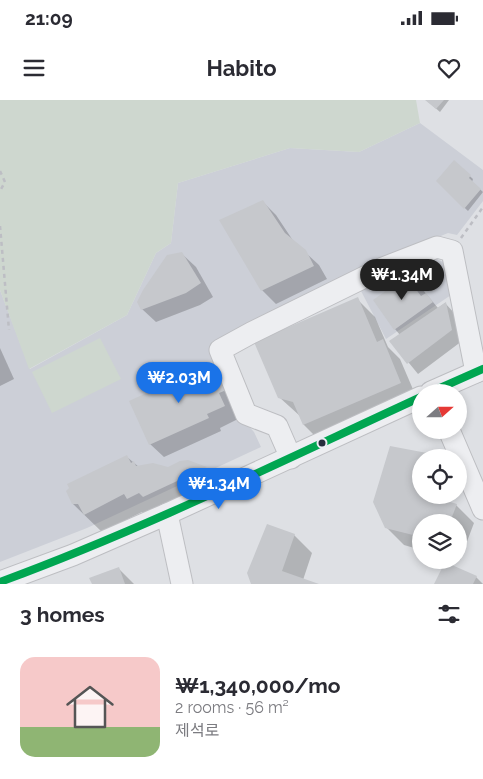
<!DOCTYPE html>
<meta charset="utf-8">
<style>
:root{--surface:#fff;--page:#f2f2f3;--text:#2b2b33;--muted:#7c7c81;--accent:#1a73e8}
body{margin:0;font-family:Raleway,"Noto Sans KR",sans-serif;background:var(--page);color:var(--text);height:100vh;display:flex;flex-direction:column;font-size:19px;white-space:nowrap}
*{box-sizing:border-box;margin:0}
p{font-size:16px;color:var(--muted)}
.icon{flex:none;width:28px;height:28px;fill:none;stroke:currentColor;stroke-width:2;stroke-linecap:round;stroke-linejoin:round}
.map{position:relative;height:484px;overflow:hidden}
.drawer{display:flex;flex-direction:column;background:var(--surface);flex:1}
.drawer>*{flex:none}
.needle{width:32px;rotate:69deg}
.buttons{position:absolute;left:412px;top:284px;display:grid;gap:10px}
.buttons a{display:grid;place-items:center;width:55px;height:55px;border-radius:50%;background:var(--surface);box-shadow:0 2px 8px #0003;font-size:25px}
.price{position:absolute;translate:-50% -42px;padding:0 11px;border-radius:18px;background:var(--accent);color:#fff;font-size:16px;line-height:32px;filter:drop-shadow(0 1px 2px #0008)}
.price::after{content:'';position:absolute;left:50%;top:30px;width:15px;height:11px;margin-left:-8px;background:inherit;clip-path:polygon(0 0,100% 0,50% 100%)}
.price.current{background:#222;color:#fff}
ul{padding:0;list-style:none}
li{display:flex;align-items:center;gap:15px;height:125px;padding:0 20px}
li span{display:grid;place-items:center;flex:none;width:140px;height:100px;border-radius:15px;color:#555}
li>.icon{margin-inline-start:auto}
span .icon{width:60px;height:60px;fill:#fffc;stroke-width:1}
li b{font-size:21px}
h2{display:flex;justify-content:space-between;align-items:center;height:60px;padding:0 20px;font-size:21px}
.status{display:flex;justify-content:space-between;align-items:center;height:35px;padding:0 25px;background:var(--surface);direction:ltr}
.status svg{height:14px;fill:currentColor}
header{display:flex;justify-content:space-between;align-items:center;height:65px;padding:0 20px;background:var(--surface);font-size:22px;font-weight:700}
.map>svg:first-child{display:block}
.built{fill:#cccfd7}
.green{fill:#ced7cf}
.shadow{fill:#0003}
.building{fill:#c6c8cc}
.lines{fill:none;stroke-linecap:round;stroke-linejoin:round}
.minor-casing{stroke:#bdbec2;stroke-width:23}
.path{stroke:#bdbec4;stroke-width:2.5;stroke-dasharray:4 4;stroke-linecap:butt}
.minor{stroke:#edeef1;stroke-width:21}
.bus-1-casing{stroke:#ebeef4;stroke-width:11}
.bus-1{stroke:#00a651;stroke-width:8}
.bus-dot{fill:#262d3d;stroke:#ebeef4;stroke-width:2}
</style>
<div class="status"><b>21:09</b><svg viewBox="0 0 49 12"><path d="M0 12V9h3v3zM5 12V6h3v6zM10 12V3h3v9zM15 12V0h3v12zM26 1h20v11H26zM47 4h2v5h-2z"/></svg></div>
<header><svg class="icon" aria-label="menu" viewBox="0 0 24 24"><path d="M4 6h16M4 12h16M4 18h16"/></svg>Habito<svg class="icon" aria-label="heart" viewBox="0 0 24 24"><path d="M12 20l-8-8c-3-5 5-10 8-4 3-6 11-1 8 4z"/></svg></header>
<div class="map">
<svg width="483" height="484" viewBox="0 0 483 484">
<rect width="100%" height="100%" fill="#dee0e4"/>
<g class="built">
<path d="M420,23L483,70V101L457,135L448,133L380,161L214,243L212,259L236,312L254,332L261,347L87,428L0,462V190L30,269L127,215L156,153L171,143L178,83L290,48L359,52Z"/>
<path d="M426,159H437L447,164L451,195L386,239L361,191Z"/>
</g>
<g class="green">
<path d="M0,0H416L420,23L359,52L290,48L178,83L171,143L156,153L127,215L29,269L0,190Z"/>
<path d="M100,238L121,279L52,313L32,272Z"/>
</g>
<g class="shadow">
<path d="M426,0H449L440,12Z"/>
<path d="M454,62L473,79L472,82L483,92L468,111L437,81Z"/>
<path d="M263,102L276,115L294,142L319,165L327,179L276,204L262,190Z"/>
<path d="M182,154L196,167L213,197L200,205L156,222L142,209Z"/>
<path d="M408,172L438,208L445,203L455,214L462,241L418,274L391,241L400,235L395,229L403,180Z"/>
<path d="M357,199L375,217L388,247L400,259L418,301L322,343L304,325L300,316L279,297Z"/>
<path d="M0,248L14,279L0,286Z"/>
<path d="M207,267L220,280L238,319L220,328L221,331L164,357L150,344Z"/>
<path d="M391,348L426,354L429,358H421V395H438L437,399L456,405L474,423L460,460L459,422H421V450L404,445L386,427Z"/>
<path d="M127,357L139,367L168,368L196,364L206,369L223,386L146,416L142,412L102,432L73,404Z"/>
<path d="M294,435L312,453L303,480L316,484H252L248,473Z"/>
<path d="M446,463L476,477L483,484H435Z"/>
<path d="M119,469L134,484H93L91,479Z"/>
</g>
<g class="building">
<path d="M425,0H444L436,9Z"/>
<path d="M454,60L471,75L469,78L481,89L464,109L436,81Z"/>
<path d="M263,100L285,133L306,150L314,166L261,191L219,120Z"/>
<path d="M182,152L201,183L186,193L141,210L137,202L143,190L167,155Z"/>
<path d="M408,170L416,182L412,184L421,196L426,193L433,202L394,230L373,200L401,180L399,177Z"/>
<path d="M358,197L377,242L383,239L401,283L303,325L293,302L278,298L254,242Z"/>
<path d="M446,202L452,230L407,264L389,241Z"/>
<path d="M208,265L215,281L223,277L229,289L219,293L225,306L207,314L209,318L149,345L129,301Z"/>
<path d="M390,346L427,353L425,358H421V373L416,392L457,404L450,422H421V437L385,428L373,402Z"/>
<path d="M127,355L131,363L134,361L136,366L153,363L168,367L180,361L188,360L207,367L143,397L139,393L127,399L124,394L84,415L78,404H72L66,391L69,388L67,384Z"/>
<path d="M267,424L295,434L282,471L319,484H251L247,473Z"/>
<path d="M445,462L477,476L473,484H434Z"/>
<path d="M119,467L125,484H92L89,478Z"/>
</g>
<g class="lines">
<g class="minor-casing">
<g id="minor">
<path d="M431,292L483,269"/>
<path d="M449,330L483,409"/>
<path d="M291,358L277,326L246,314L220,250L251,233L383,168L437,147L452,151L476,272"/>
<path d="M167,414L182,484"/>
<path d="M0,482L73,455L167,414L421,297"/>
</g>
</g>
<g class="path">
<path d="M0,71L5,82L0,91"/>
<path d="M0,126L9,230"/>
<path d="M461,138L483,107"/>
</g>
<use href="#minor" class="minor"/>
<g class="bus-1-casing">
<g id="bus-1">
<path d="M431,292L483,269"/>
<path d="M0,482C144,429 282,361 421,297"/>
</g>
</g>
<use href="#bus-1" class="bus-1"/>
</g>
<circle class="bus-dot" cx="322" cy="343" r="4.5"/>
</svg>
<div class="buttons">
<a><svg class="needle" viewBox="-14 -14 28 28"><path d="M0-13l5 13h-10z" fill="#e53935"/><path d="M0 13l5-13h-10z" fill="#7c7c81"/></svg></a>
<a><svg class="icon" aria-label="locate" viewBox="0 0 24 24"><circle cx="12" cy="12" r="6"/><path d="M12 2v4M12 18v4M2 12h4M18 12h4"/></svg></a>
<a><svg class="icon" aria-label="layers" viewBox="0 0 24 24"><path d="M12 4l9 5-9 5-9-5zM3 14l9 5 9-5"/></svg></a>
</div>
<b class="price current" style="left:402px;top:201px">₩1.34M</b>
<b class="price" style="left:179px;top:304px">₩2.03M</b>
<b class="price" style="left:219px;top:410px">₩1.34M</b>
</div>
<section class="drawer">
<h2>3 homes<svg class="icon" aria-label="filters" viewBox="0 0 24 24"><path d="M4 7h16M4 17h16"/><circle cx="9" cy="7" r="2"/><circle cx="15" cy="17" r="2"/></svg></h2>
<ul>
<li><span style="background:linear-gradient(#f6c9c9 70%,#8fb573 0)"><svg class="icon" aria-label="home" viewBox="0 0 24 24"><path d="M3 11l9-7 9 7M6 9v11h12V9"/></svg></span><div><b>₩1,340,000/mo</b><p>2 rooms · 56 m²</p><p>제석로</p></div></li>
</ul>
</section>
